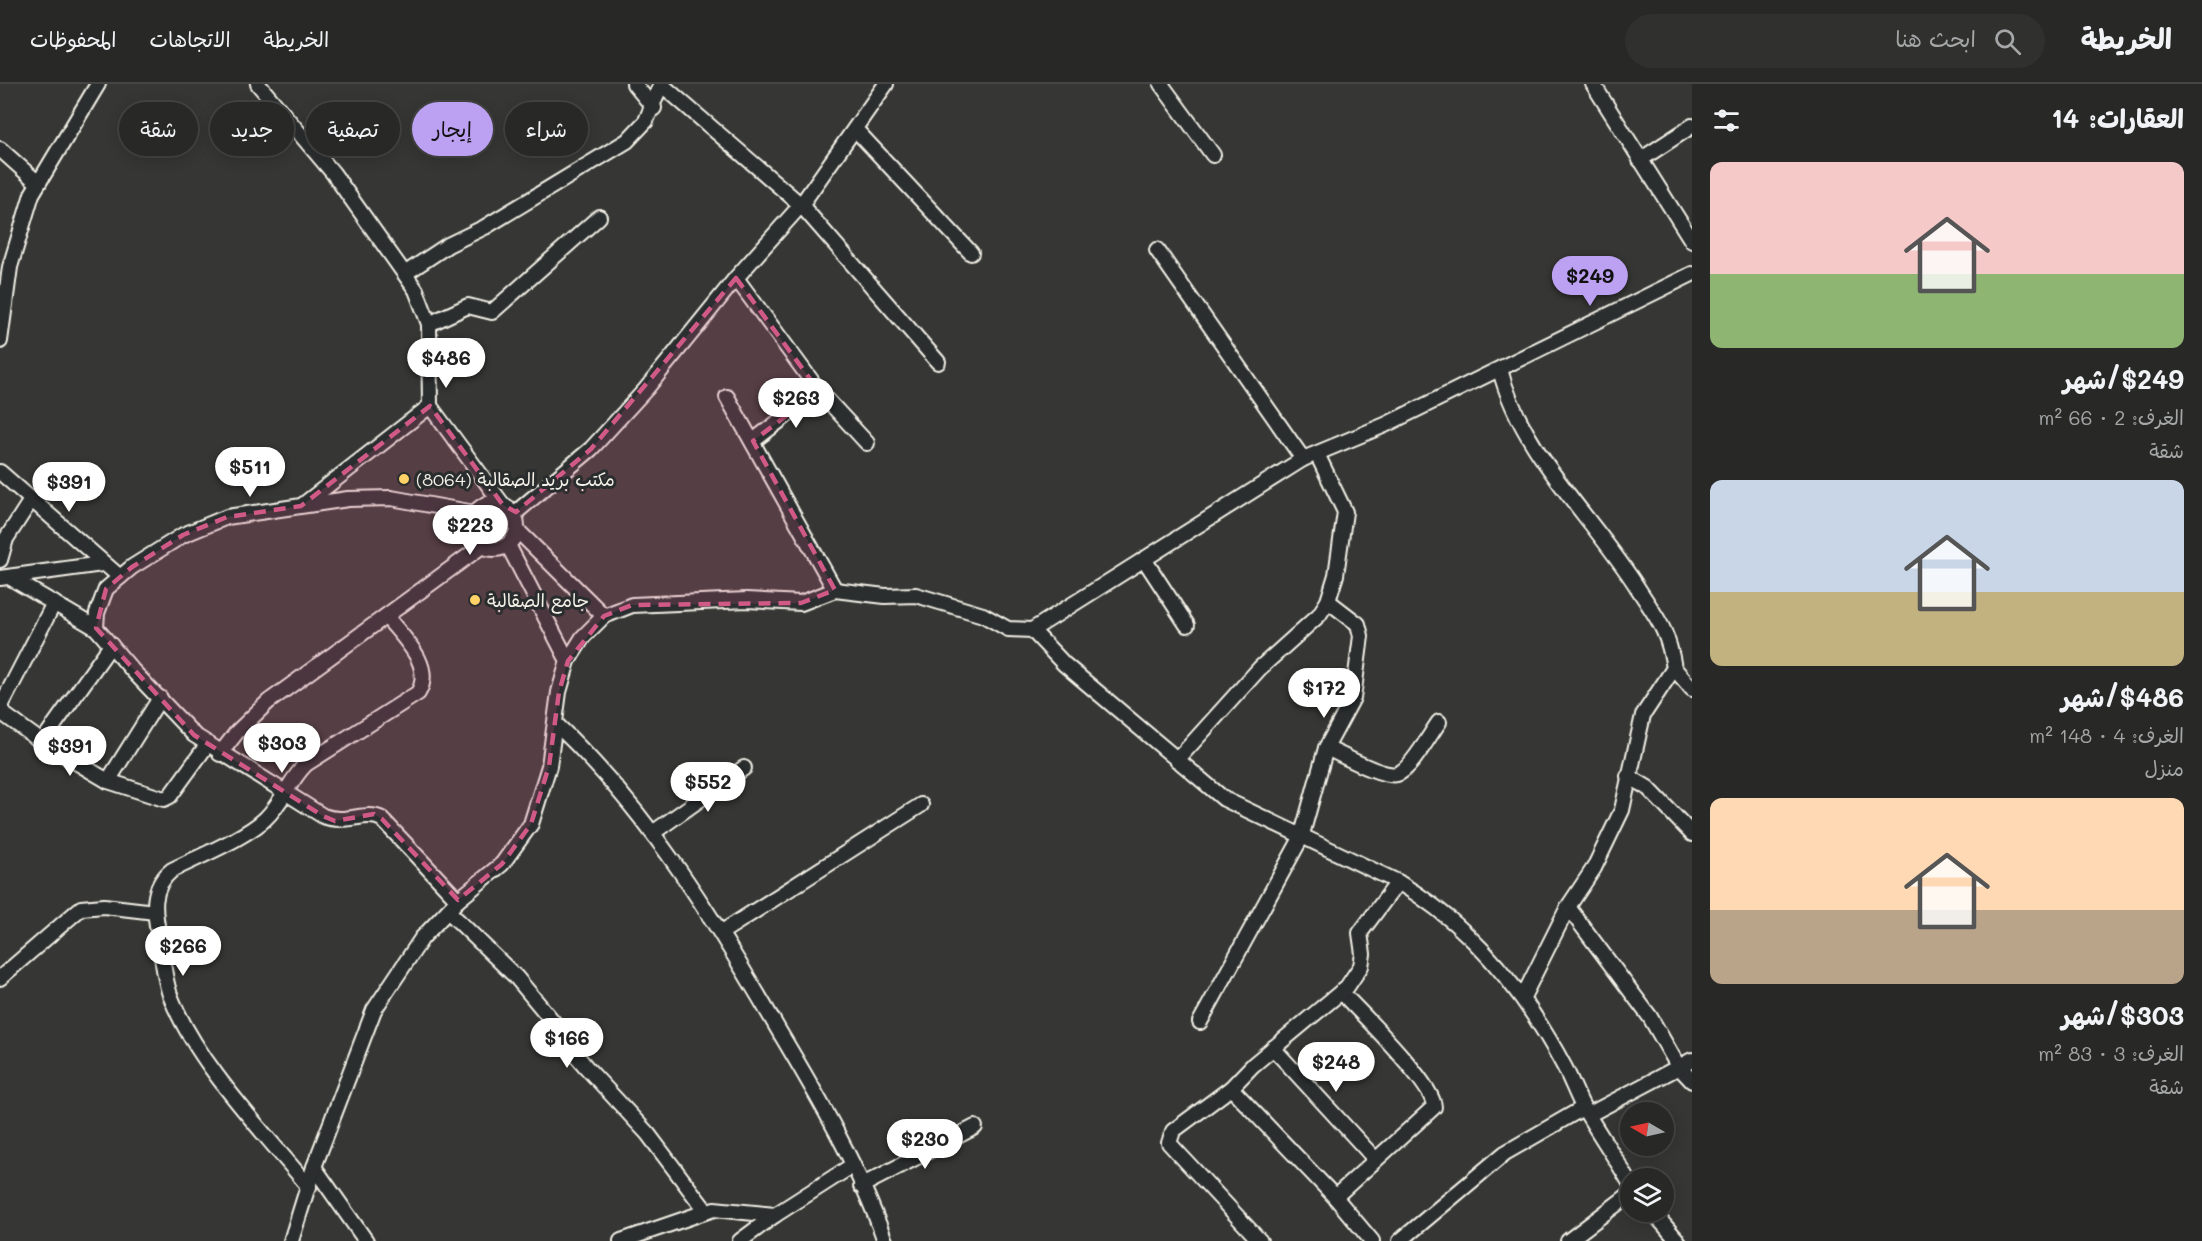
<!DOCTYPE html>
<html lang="ar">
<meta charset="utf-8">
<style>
:root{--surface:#282927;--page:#30312f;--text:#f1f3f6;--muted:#a5a6a7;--line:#444544;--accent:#bca0f2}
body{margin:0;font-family:Mali,"Playpen Sans Arabic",sans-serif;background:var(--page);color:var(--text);direction:rtl;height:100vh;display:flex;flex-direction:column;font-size:22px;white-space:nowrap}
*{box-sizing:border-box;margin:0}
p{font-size:20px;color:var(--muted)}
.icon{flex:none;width:33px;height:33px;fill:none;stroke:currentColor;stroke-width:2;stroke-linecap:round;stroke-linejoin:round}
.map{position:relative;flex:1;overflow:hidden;direction:ltr}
.sheet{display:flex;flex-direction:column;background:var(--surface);width:510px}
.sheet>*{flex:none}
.hud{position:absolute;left:18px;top:18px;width:570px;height:54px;direction:rtl;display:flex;gap:12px}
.needle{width:39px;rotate:279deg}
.tools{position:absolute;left:1620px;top:1018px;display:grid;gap:12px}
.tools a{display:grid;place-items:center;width:54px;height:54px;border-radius:50%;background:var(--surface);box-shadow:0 3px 15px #0003,0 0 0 2px var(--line);font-size:30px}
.price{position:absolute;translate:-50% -51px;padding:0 14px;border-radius:21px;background:#fff;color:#222;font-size:20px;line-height:39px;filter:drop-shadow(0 2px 3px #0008)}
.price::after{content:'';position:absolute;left:50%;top:36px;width:18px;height:14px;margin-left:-9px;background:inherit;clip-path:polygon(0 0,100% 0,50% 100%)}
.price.selected{background:var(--accent);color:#111}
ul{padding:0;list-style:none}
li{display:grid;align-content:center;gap:12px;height:318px;padding:0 18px}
li span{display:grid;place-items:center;height:186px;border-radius:12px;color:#555}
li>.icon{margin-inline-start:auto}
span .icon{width:108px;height:108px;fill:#fffc;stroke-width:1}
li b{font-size:26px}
h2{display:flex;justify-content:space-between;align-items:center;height:72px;padding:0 18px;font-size:26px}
.tag{padding:0 21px;border-radius:27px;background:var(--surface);box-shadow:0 3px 15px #0003,0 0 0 2px var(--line);font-size:21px;line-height:54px}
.tag.selected{background:var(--accent);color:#111}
header{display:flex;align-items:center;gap:36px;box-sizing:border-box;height:84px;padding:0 30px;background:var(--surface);border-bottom:2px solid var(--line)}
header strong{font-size:28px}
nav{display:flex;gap:33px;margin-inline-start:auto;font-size:21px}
.search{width:420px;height:54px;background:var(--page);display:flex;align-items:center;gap:15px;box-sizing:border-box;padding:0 21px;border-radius:33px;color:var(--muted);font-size:22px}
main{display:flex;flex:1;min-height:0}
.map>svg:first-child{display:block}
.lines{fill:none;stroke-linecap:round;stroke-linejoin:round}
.minor-casing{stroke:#f4f1e8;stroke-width:18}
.minor{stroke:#2a2d2e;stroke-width:14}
.marked{fill:#d15985;fill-opacity:0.2;stroke:#d15985;stroke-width:4.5;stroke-dasharray:12 8;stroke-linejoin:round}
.poi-dot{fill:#ffd166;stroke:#2a2d2e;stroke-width:2}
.labels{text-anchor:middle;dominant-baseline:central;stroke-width:6;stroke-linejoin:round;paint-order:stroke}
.poi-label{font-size:18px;fill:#f4f1e8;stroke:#2a2d2e;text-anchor:start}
</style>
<header>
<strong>الخريطة</strong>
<div class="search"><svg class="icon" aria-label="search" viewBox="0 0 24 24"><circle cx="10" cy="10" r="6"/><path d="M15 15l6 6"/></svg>ابحث هنا</div>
<nav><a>الخريطة</a><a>الاتجاهات</a><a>المحفوظات</a></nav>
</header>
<main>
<section class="sheet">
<h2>العقارات: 14<svg class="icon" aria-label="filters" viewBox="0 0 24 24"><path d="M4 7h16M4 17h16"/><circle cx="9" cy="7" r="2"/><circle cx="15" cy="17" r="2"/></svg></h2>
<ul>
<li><span style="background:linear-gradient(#f6c9c9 60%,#8fb573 0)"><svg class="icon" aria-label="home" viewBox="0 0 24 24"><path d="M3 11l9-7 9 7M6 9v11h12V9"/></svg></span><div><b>$249/شهر</b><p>الغرف: 2 · 66 m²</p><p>شقة</p></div></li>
<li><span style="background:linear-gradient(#c9d6e8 60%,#c2b280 0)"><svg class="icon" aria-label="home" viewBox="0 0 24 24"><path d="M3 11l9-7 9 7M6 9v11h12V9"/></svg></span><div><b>$486/شهر</b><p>الغرف: 4 · 148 m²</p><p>منزل</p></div></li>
<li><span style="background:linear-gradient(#ffd9b3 60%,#b9a48a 0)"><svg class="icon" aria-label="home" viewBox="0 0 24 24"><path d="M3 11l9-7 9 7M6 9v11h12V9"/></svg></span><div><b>$303/شهر</b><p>الغرف: 3 · 83 m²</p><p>شقة</p></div></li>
</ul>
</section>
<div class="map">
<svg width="1692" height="1157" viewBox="0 0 1692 1157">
<rect width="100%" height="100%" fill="#363734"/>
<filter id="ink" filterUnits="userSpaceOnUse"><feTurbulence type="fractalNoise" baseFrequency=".0167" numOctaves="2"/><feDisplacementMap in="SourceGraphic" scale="12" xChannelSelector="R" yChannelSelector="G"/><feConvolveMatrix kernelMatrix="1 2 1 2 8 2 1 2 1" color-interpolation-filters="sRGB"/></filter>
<g filter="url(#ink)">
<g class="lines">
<g class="minor-casing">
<g id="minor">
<path d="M258,0L333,89L416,206L429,240L430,322L503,421"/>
<path d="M634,0L654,24"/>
<path d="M661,0L801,121L938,278"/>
<path d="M1161,0L1213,71"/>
<path d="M1593,0L1692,157"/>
<path d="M855,45L971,169"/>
<path d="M0,65L38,99"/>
<path d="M1640,76L1692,42"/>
<path d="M1157,166L1303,375"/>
<path d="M406,189L448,161L485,143L627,57L646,37L661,0"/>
<path d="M736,194L819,307L867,359"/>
<path d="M429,240L468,222L492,228L599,133"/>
<path d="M0,257L10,183L32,110L98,0"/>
<path d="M1500,285C1520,368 1594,434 1639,506C1659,537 1668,547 1674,584"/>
<path d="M727,313L835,506"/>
<path d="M753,357L819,307"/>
<path d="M0,388L120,493"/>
<circle cx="494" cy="442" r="23"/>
<path d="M304,420L430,322"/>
<path d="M514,430L591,365L646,305L736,194L801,121L886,0"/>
<path d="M517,446L604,532"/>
<path d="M508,461L568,577"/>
<path d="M1144,475L1187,541"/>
<path d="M0,476L6,455L31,416"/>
<path d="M9,493L96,544L133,587L194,651L323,732C347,741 365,726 382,735L458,816"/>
<path d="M0,494L102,480"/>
<path d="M96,544L97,529L106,505L132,483L183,451L227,433L348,415L391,414L475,429"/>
<path d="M1032,546L1303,375L1385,341L1692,190"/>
<path d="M111,561L42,658L108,697L164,715L170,712L207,661"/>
<path d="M556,640C649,728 715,836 779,947C819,1014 859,1083 885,1157"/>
<path d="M42,658L2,629V620L54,519"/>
<path d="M1326,664C1341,670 1382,694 1397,690C1411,686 1430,650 1439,638"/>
<path d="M220,670L237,648L268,618L482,462"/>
<path d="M1177,676L1260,584L1319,531L1328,517L1336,491L1345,428L1317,370"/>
<path d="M1628,692L1648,704L1692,750"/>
<path d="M108,697L160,614"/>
<path d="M654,748L744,684"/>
<path d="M1568,823L1650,933L1678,982L1692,997"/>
<path d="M448,827L516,893L570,958L576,971L586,983L648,1050L706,1127"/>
<path d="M722,848L921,721"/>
<path d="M0,894L81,824L104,822L155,828"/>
<path d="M1523,913L1568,823L1594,784L1622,726L1643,631L1674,584L1692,605"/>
<path d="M1200,938L1301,754L1326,664L1353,614L1361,552L1358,540L1328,517"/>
<path d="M1273,964L1375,1075"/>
<path d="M1231,1004L1335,1113L1372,1157"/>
<path d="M1590,1030L1692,976"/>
<path d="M314,1083L366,1157"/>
<path d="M861,1102L975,1043"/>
<path d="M309,1103C263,1047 196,979 170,911C164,893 162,872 159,853C154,827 150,804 172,786C198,773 245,754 265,735C282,719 289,697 306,680L418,609C435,581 402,553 386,532"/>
<path d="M1335,1113L1434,1023C1434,1000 1360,928 1341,908"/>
<path d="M1653,1128L1678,1157"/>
<path d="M291,1157L314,1083L374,926L422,854L458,816L502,780L531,740L549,682L559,608L568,577L583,553L604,532L632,521L747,516L801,519L835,506L885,512L916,511L983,531L1008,545L1032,546L1064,580L1224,715L1398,798C1472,842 1525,908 1565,984C1571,996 1576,1009 1582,1021C1597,1047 1615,1073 1630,1099"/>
<path d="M621,1157L714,1125L775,1131"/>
<path d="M740,1157L775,1131L853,1081"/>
<path d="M1260,1157L1169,1059L1173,1047L1231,1004L1253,981L1347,903L1361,882L1363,870L1360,849L1398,798"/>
<path d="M1400,1157L1505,1069L1583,1024"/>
<path d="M1568,1157L1630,1110"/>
</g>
</g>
<use href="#minor" class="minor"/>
</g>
</g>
<path class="marked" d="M736,194L819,307L753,357L835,506L801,519L632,521L604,532L568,577L559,608L549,682L531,740L502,780L458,816L382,735L374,730L335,737L323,732L194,651L96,544L106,505L132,483L183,451L227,433L301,422L430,322L503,421L516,428L591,365Z"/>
<g class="poi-dot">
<circle cx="404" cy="395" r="6"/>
<circle cx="475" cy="516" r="6"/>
</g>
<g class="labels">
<g class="poi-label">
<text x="416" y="395">مكتب بريد الصقالبة (8064)</text>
<text x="487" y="516">جامع الصقالبة</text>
</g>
</g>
</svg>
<div class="tools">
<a><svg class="needle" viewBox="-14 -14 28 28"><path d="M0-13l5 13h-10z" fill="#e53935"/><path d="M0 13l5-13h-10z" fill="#a5a6a7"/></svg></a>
<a><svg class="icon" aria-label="layers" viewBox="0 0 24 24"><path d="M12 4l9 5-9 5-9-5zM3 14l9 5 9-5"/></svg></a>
</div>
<b class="price selected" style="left:1590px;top:223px">$249</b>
<b class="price" style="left:446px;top:305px">$486</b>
<b class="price" style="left:796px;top:345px">$263</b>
<b class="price" style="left:250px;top:414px">$511</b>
<b class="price" style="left:69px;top:429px">$391</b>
<b class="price" style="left:470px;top:472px">$223</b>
<b class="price" style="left:1324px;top:635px">$172</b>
<b class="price" style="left:282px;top:690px">$303</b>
<b class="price" style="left:70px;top:693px">$391</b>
<b class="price" style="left:708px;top:729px">$552</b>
<b class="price" style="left:183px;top:893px">$266</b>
<b class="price" style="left:567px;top:985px">$166</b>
<b class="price" style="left:1336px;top:1009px">$248</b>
<b class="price" style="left:925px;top:1086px">$230</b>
<div class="hud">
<a class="tag">شراء</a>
<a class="tag selected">إيجار</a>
<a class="tag">تصفية</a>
<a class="tag">جديد</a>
<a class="tag">شقة</a>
</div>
</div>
</main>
